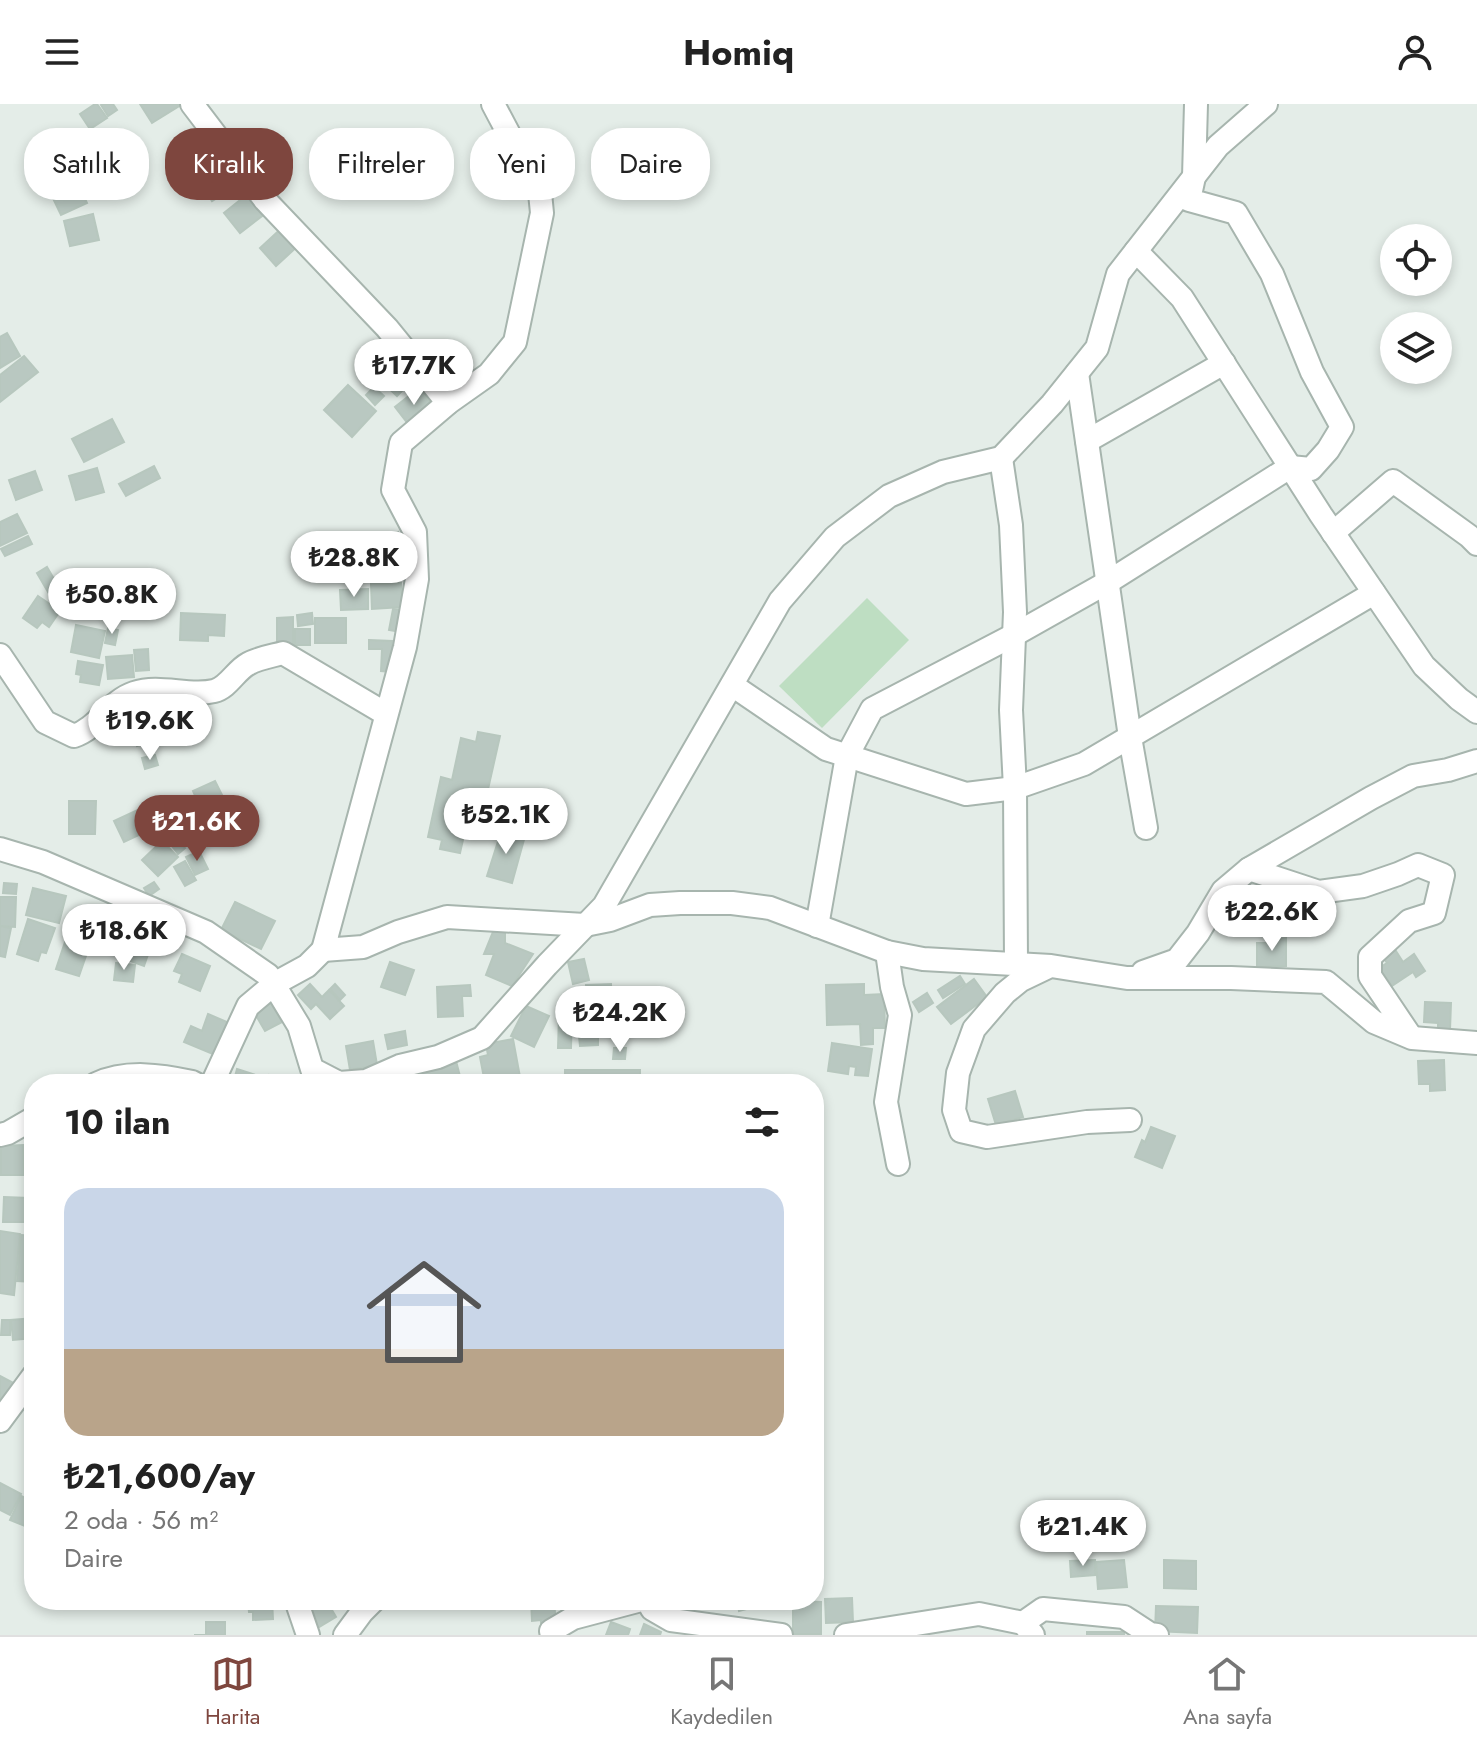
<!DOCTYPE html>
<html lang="tr">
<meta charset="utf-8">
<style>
:root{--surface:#fff;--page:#f2f2f2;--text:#222;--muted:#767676;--line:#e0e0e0;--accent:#7e463e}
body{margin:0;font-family:Jost,sans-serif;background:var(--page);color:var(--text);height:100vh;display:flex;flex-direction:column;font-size:30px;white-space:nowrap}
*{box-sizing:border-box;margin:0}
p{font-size:26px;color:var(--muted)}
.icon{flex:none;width:44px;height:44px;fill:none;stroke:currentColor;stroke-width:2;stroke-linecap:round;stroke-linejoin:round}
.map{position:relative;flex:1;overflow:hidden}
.panel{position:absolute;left:24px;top:970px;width:800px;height:536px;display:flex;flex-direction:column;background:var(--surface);border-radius:32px;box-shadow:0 4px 12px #0003}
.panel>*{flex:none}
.guide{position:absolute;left:24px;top:24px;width:800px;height:72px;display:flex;gap:16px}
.buttons{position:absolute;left:1380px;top:120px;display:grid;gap:16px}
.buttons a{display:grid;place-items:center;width:72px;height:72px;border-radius:50%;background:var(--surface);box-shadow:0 4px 12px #0003;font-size:40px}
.price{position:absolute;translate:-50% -68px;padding:0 18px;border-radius:28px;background:#fff;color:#222;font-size:26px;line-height:52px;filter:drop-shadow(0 2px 4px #0008)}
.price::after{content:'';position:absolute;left:50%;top:48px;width:24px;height:18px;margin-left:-12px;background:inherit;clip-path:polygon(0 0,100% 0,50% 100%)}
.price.active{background:var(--accent);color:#fff}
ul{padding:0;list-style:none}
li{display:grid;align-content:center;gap:16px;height:424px;padding:0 40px}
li+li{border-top:2px solid var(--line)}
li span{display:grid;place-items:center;height:248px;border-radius:24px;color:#555}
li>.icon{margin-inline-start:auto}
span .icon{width:144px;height:144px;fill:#fffc;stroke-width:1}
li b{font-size:34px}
h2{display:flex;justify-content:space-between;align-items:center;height:96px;padding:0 40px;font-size:34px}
.chip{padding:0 28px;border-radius:32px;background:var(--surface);box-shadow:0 4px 12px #0003;font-size:28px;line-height:72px}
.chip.active{background:var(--accent);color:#fff}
header{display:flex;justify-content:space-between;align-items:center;height:104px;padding:0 40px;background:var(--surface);font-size:36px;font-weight:700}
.tab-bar{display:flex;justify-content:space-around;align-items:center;height:112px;border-top:2px solid var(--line);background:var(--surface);font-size:22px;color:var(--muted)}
.tab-bar a{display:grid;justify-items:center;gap:4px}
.tab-bar .active{color:var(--accent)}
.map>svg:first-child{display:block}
.green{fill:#bedec2}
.building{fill:#b9c8c1;stroke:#b7c7be;stroke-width:2}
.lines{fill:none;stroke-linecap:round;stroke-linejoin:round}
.minor-casing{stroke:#a7b5ae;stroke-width:26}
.minor{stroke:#fff;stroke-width:22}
</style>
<header><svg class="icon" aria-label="menu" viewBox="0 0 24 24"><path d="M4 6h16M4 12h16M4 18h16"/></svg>Homiq<svg class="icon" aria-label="person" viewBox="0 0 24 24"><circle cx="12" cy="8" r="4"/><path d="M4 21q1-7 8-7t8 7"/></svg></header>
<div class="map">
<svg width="1477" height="1531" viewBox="0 0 1477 1531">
<rect width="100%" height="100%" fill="#e4ede8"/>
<path class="green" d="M867,494L909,536L822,624L779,582Z"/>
<g class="building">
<path d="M95,0H97L107,14L90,25L80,10Z"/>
<path d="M103,0H113L117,6L108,12L101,1Z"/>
<path d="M140,0H181V1L152,19Z"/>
<path d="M228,57L241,79L212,97L198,74Z"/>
<path d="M75,74L87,99L61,111L49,86Z"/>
<path d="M249,89L266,109L240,129L224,109Z"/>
<path d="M93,110L99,136L70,142L64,117Z"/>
<path d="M284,122L300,140L276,162L260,144Z"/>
<path d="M7,229L20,252L0,264V233Z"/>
<path d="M24,252L38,268L0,298V271Z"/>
<path d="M400,255L417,271L397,292L380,276Z"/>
<path d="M348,281L376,307L352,333L324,306Z"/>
<path d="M374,283L384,292L375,301L366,291Z"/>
<path d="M419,284L433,303L409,321L395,303Z"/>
<path d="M112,315L124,338L84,358L72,335Z"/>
<path d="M154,362L160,374L126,392L119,380Z"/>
<path d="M97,364L104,388L76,396L69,372Z"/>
<path d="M35,367L42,386L16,396L9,376Z"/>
<path d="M17,410L27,429L0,442V418Z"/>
<path d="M398,428L402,449L375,454L370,433Z"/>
<path d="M28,432L32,440L5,452L1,445Z"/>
<path d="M47,463L61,487L51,493L37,469Z"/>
<path d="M401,479L402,503L372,505L371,480Z"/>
<path d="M368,485V505L341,506L340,486Z"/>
<path d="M38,492L60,507L49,523L42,518L37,524L23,514Z"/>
<path d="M393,505L404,506L401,528L389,526Z"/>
<path d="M181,509L225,511L224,532L208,531V537L180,536Z"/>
<path d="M312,509L313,520L298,522L297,511Z"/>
<path d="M293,513V541L277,542V514Z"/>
<rect x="315" y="514" width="31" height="25"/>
<path d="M76,521L105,527L99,554L71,548Z"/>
<path d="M108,524L118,526L115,541L105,539Z"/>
<rect x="295" y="525" width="15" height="16"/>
<path d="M369,536L392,537L391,568L381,567L382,545H369Z"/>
<path d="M148,545L149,566L136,567L134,546Z"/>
<path d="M132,551L134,573L108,575L106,553Z"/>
<path d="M78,557L103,561L99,581L80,578L81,571L76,570Z"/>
<path d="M154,608L162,634L137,642L129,616Z"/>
<path d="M478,628L500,632L484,703L471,700L460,749L440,745L442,736L428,733L441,673L452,676L461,634L476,638Z"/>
<path d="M155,651L158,661L145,665L142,654Z"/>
<path d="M215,677L228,703L205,714L193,687Z"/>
<path d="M69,697H96L95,730H69Z"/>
<path d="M146,702L156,723L124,738L114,717Z"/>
<path d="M502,725L525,732L512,779L487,772Z"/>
<path d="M173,729L185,744L178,750L166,734Z"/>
<path d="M162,737L178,753L158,772L142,756Z"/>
<path d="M199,747L208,765L195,771L186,753Z"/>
<path d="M185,757L196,776L185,782L174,763Z"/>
<path d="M154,778L159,785L149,792L144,784Z"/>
<path d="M4,779L17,780L16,790L3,789Z"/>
<path d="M33,784L66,792L59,819L26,811Z"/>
<path d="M0,793H16L15,823L0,822Z"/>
<path d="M235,798L275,817L261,845L221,826Z"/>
<path d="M28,815L55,824L46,849L41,848L38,857L17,850Z"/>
<path d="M123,820L133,824L123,845L117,842L120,837L115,836Z"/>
<path d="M0,822L11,824L5,853L0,852Z"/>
<path d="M495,823L505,828V839L533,850L512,882L486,871L494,850H484Z"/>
<path d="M132,828L153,836L144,862L122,854Z"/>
<path d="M1286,834V862L1257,863V839H1268V835Z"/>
<path d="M65,838L88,846L79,872L56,865Z"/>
<path d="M1394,844L1403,858L1414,850L1425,867L1416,873L1413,868L1392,882L1379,864L1387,859L1382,851Z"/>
<path d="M182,850L210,862L200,887L179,878L182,870L174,867Z"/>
<path d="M584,855L589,876L573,880L568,858Z"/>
<path d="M390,858L414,866L405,891L381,883Z"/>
<path d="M116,859L135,861L133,878L114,876Z"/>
<path d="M960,872L965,880L943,894L938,886Z"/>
<path d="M974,875L987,893L951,920L937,903Z"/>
<path d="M310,880L322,893L329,886L344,902L330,915L316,900L311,905L298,891Z"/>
<path d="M335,880L345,891L340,896L330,885Z"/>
<path d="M611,880L612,903H587L586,881Z"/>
<path d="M864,880V891L884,890L885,924H873V940L861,941L860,920L827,921L826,881Z"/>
<path d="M470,881L471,892H462L463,912L438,913L437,883Z"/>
<path d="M927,889L933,899L919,908L913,898Z"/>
<path d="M1425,898L1451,899L1450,926L1438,925V919L1424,918Z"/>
<path d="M271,899L282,918L265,927L254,908Z"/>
<path d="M526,902L549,912L534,943L511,932Z"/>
<path d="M208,910L234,921L220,953L184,938L191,922L202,927Z"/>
<path d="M559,911H572L571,944H558Z"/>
<path d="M405,927L407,941L388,945L385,931Z"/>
<path d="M598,931V941L580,942L579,932Z"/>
<path d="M513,935L520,973L485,979L480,953L488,951L486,940Z"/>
<path d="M373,937L377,961L350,966L346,942Z"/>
<path d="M832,939L872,945L868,972L855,971L856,963L849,962L848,970L828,967Z"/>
<path d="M614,944H626L625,955H613Z"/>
<path d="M1444,956L1445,986L1430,987V980H1419L1418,957Z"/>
<path d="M456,957L462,980H413L410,968Z"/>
<path d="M237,965L262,973L260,980H233Z"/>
<rect x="565" y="966" width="75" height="14"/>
<path d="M269,971L290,980H265Z"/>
<path d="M1015,987L1023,1013L996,1021L988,995Z"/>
<path d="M1151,1023L1175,1032L1162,1064L1135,1053L1142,1036L1145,1038Z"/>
<path d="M23,1041L24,1071H1V1042Z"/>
<path d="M4,1093L29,1094V1118H3Z"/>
<path d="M0,1127L20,1130L14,1191L0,1189Z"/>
<path d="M21,1131L34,1132V1178L17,1177Z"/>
<path d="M34,1214V1234L13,1236L11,1216Z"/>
<path d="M2,1216H10V1231H1Z"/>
<path d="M0,1272L21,1283L0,1304Z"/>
<path d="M0,1379L21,1390L10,1411L0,1406Z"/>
<path d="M21,1392L34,1398V1414L30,1424L10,1416Z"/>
<path d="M1095,1456V1471L1071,1473L1070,1457Z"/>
<path d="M1124,1456L1127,1483L1098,1485L1096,1458Z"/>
<path d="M1164,1456L1196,1457V1485L1164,1484Z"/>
<path d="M852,1494L853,1518L826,1519L825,1495Z"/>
<path d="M248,1496H272L273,1515L253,1516V1508H249Z"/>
<path d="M317,1496H326L336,1513L314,1526L302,1505Z"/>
<path d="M531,1496H554L556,1521L541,1522V1516L532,1517Z"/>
<path d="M737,1496H765L766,1500L739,1507Z"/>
<path d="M793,1497L821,1498V1530H793Z"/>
<path d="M1156,1502L1198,1503L1197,1529L1155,1527Z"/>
<path d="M206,1518H225V1531H194H206Z"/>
<path d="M611,1518L630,1525L628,1531H606Z"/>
<path d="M644,1520L661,1528L660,1531H640Z"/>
<rect x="1087" y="1528" width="37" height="3"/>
</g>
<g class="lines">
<g class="minor-casing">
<g id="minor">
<path d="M192,0L265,96L387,224L448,299"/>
<path d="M493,0L540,89L542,109L515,238L489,270L448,299L401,339L393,386L415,428L417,475L405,543L323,846L363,843L398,828L447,813L585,821L610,816L650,801L680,799H732L770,804L887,848L923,855L1051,862L1127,874H1231L1326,878L1374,918L1412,934L1477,939"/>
<path d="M1136,147L1182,194L1321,411L1424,562L1459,595L1477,608"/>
<path d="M1077,269L1130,633L1146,724"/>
<path d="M1087,337L1224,259"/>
<path d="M1001,354L1011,421L1015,508L1011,606L1015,684L1016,860"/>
<path d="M1333,429L1393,377L1469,432L1477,440"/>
<path d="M0,551L45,618L74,632C98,624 110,597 134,589C160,580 188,593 214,587C228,584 236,566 248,560C258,554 272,552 283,549L386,610"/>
<path d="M732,581L826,645L966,690L1015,684L1084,660L1374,489"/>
<path d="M0,745L43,758L206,828L268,871L299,922L312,965L339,979L366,977L400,962L438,953L482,934L547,861L604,802L780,497L835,433L889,392L943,368L1001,354L1052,300L1097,244L1118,170L1218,42L1266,0"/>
<path d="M1249,765L1319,788L1363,782L1398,770L1418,761L1443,771L1434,809L1409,817L1370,853V872L1411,933"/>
<path d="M817,822L847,652L872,605L1014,531L1108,478L1290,363L1311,365L1328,346L1342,323L1312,268L1272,170L1236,109L1189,96L1194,73L1196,0"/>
<path d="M887,848L892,883L900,911L886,998L898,1060"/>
<path d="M1046,864L1021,876L1005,889L974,925L958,969L954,1006L961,1027L987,1033L1087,1018L1130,1016"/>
<path d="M1143,868L1177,856L1198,829L1223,787L1249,765L1371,694L1413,672L1448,666L1477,657"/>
<path d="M96,980C126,966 161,971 192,978L196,980"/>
<path d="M212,980L248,902L274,880L307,862L323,846"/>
<path d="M0,1031L8,1029L34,1014"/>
<path d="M0,1317L34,1271"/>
<path d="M296,1496L308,1531"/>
<path d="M647,1496L652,1505L671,1516L781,1531"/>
<path d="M1023,1519L1043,1505L1124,1513L1150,1530L1157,1531"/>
<path d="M345,1531L362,1508L374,1496"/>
<path d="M552,1531L551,1527L573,1514L641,1496"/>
<path d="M846,1531L979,1510L1023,1519L1033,1531"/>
</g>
</g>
<use href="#minor" class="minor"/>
</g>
</svg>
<div class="buttons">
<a><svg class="icon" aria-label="locate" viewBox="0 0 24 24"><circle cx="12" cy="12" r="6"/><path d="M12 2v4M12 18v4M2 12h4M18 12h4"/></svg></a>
<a><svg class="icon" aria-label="layers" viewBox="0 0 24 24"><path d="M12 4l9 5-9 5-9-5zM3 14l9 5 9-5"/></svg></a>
</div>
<b class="price" style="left:414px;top:303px">₺17.7K</b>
<b class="price" style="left:354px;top:495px">₺28.8K</b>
<b class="price" style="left:112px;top:532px">₺50.8K</b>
<b class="price" style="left:150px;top:658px">₺19.6K</b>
<b class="price" style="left:506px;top:752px">₺52.1K</b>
<b class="price active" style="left:197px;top:759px">₺21.6K</b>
<b class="price" style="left:1272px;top:849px">₺22.6K</b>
<b class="price" style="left:124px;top:868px">₺18.6K</b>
<b class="price" style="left:620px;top:950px">₺24.2K</b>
<b class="price" style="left:1083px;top:1464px">₺21.4K</b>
<div class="guide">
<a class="chip">Satılık</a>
<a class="chip active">Kiralık</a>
<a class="chip">Filtreler</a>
<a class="chip">Yeni</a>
<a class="chip">Daire</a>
</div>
<section class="panel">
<h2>10 ilan<svg class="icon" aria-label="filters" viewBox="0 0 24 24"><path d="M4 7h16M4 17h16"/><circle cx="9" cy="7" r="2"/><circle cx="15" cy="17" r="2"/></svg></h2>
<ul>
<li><span style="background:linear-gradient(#c9d6e8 65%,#b9a48a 0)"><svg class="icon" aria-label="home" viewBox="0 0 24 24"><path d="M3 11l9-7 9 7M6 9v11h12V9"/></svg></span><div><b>₺21,600/ay</b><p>2 oda · 56 m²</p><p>Daire</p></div></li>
</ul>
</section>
</div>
<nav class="tab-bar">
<a class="active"><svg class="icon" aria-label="map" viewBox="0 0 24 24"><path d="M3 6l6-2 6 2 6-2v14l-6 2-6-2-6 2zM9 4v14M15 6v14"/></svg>Harita</a>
<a><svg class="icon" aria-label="saved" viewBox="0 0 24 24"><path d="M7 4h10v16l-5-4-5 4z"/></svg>Kaydedilen</a>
<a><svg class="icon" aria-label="home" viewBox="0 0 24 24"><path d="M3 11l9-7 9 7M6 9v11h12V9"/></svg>Ana sayfa</a>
</nav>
